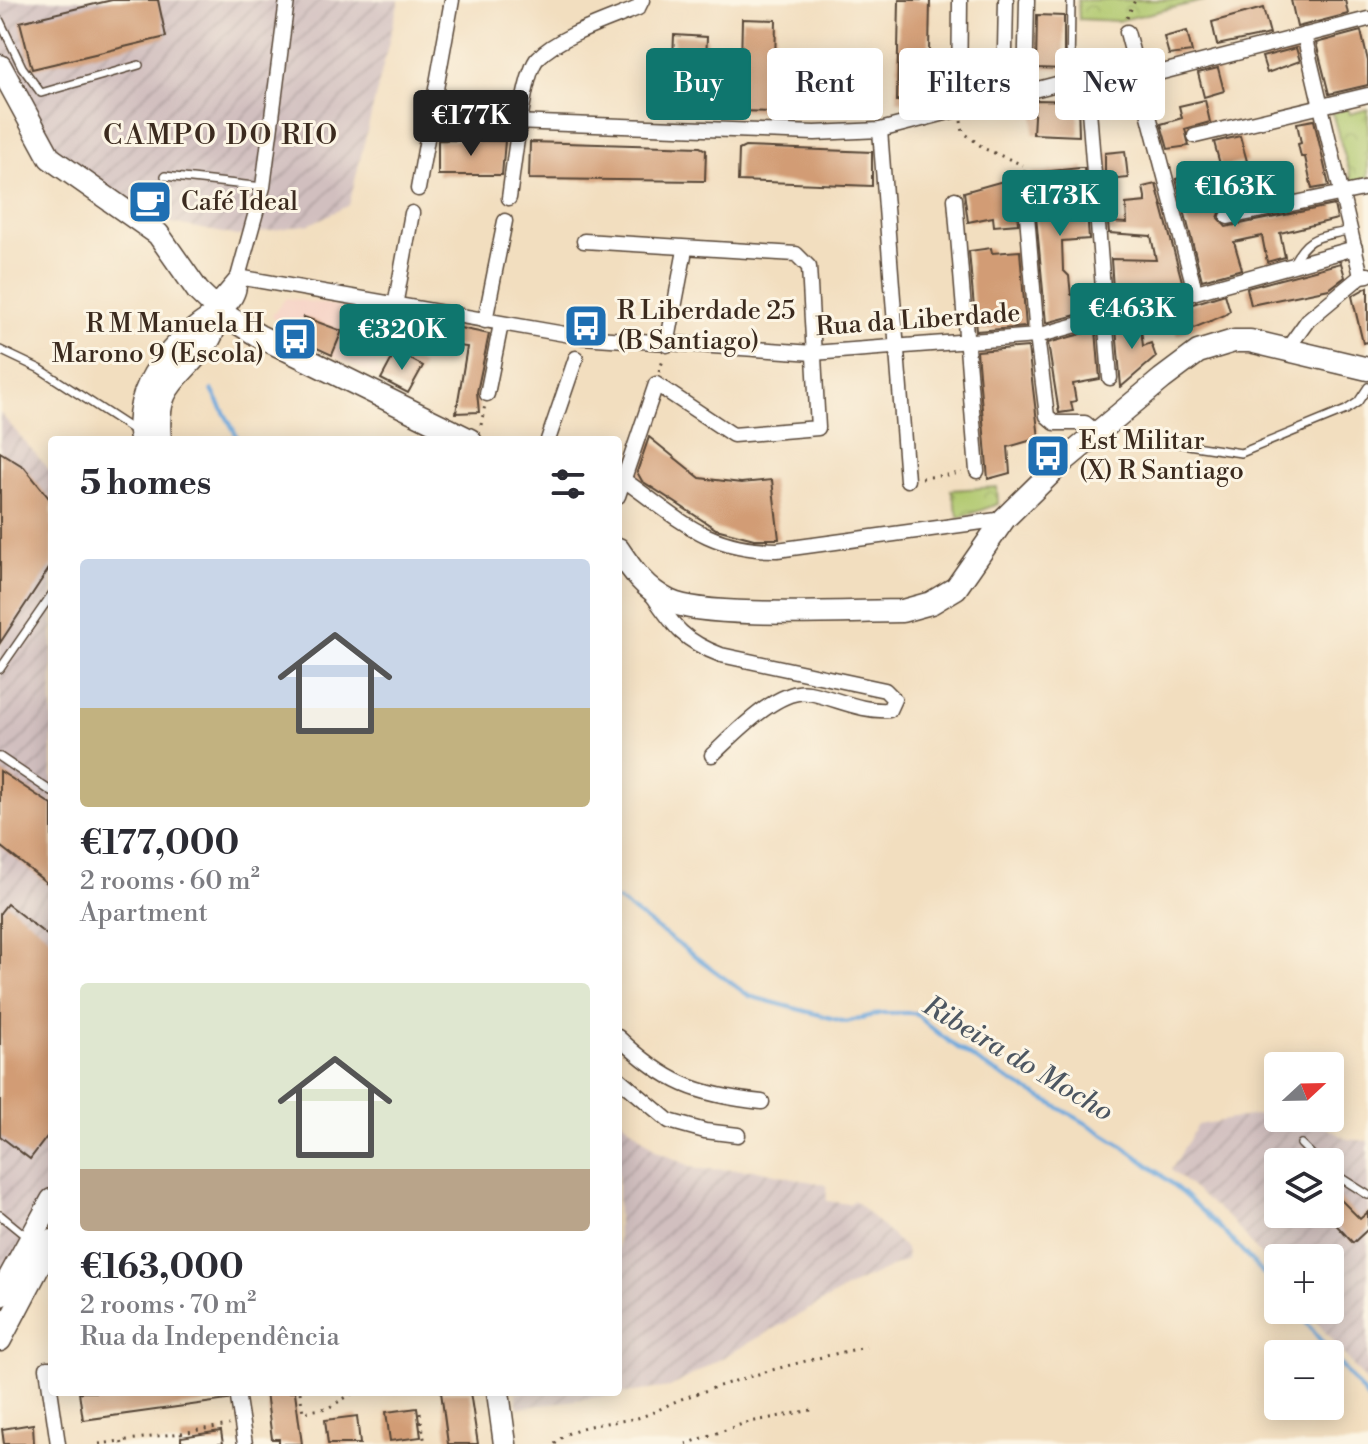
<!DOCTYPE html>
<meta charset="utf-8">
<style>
:root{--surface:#fff;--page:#f7f7f7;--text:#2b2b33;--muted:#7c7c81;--accent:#0f766e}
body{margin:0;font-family:"Libre Bodoni",serif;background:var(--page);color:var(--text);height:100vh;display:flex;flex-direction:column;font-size:30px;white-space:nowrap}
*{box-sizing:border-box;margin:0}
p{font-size:26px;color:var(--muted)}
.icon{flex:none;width:44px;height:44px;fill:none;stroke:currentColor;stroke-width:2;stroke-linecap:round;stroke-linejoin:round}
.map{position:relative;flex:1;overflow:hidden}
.details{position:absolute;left:48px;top:436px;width:574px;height:960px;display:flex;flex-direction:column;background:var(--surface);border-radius:8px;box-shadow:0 4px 20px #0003}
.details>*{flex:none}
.banner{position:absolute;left:646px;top:48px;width:602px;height:72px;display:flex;gap:16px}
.needle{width:52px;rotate:68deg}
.tools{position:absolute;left:1264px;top:1052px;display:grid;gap:16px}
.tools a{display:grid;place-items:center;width:80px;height:80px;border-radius:8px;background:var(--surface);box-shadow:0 4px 20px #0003;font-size:40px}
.price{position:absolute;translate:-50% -68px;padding:0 18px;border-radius:8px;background:var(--accent);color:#fff;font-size:26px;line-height:52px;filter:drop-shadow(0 2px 4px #0008)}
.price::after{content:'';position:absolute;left:50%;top:48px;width:24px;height:18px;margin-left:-12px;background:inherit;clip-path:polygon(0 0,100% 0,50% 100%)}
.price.on{background:#222;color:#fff}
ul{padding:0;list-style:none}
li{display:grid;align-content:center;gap:16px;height:424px;padding:0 32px}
li span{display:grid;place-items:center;height:248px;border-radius:8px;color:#555}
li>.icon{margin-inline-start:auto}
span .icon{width:144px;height:144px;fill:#fffc;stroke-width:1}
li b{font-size:34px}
h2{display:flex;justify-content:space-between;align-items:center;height:96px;padding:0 32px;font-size:34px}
.pill{padding:0 28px;border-radius:8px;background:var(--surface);box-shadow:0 4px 20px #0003;font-size:28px;line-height:72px}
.pill.on{background:var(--accent);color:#fff}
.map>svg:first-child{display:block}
.built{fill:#f6d2c5}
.industrial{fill:url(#industrial-furrows);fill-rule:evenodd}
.park{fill:url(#park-crowns);stroke:#757845;stroke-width:2}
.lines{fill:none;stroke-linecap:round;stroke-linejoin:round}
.stream{stroke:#6ca8dd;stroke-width:4}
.building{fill:#d29c74}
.lane-casing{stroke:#564536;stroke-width:10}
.street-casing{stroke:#564536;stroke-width:17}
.secondary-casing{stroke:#564536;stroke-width:25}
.path{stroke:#564536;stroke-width:3;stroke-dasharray:2 6;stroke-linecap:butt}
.lane{stroke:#fff;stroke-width:7}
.street{stroke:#fff;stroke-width:14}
.secondary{stroke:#fff;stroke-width:22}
.labels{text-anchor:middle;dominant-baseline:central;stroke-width:6;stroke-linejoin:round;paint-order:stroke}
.poi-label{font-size:26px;fill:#3b2a1e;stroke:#fcf5e5;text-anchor:start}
.street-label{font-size:26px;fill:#3b2a1e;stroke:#fcf5e5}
.neighbourhood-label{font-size:28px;letter-spacing:2px;fill:#3b2a1e;stroke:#fcf5e5}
.water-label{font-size:28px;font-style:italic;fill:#4c5661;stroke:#fcf5e5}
</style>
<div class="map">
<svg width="1368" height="1444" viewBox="0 0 1368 1444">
<defs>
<pattern id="industrial-furrows" width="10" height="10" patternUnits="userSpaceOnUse" patternTransform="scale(2)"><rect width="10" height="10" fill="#d1bfbf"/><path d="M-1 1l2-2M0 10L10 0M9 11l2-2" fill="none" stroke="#b4a4a4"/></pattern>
<pattern id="park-crowns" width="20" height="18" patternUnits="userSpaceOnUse" patternTransform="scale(2)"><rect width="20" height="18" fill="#afc76c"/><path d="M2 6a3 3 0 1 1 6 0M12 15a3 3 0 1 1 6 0" fill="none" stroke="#97ab5d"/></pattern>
</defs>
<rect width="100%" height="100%" fill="#fcf5e5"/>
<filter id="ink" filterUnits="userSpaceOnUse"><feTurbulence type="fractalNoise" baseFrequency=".0125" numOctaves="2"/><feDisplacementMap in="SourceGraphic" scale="16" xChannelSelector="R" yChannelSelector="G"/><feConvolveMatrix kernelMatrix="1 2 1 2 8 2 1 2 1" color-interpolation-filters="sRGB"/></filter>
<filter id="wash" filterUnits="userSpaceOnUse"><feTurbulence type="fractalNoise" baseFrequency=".006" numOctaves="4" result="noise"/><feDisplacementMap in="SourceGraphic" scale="32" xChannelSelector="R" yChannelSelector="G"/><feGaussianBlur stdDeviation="1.8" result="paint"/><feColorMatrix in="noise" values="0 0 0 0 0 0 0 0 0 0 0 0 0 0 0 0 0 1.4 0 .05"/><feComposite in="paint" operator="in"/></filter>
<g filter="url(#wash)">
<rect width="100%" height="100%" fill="#f2debf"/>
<path class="built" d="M286,298L352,308L382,379L281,332L272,315Z"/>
<g class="industrial">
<path d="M0,0H399L349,205L310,224L238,236L171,223L110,193L76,171L46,140L0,52Z"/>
<path d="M0,413L52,473V1193L0,1290Z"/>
<path d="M1278,1111V1118H1309L1347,1139L1368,1141V1384L1307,1310H1330V1258H1278V1276L1232,1221L1171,1170L1198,1125ZM1278,1162H1330V1214H1278Z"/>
<path d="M618,1117L657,1151L697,1169L757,1170L826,1185L827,1201L849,1204L854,1200L906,1249L907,1260L856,1283L670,1387L518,1408L516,1392H618Z"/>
</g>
<g class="park">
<path d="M1078,0H1207L1117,21L1079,19Z"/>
<path d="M1348,108L1350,114L1368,109V181L1353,184L1332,113Z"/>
<path d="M997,487L998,504L959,518L951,490Z"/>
</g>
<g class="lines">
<g class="stream">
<path d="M212,390L239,440"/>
<path d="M618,900L749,996L846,1022L881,1013H915C974,1070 1053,1099 1121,1145C1180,1185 1230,1236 1278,1290"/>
<path d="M1296,1310L1368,1399"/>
</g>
</g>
<g id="blocks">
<g class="building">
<path d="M112,0H158L166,37L32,69L20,22Z"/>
<path d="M899,0H930L928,102L897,101Z"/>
<path d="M1291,0H1345L1348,14L1297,27Z"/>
<path d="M1263,8L1270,34L1217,45L1212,22Z"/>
<path d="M1037,15L1064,16V69L1036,68Z"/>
<path d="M742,19L776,20L774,112L740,111Z"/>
<path d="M1187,31L1192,52L1169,55L1164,37Z"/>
<path d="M1361,31L1368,61V85L1329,94L1316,43Z"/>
<path d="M674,35L707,37L704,109L671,107Z"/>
<path d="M1296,48L1300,61L1267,73L1262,57Z"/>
<path d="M1119,51L1129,82L1109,86L1102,56Z"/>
<path d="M1218,68L1224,91L1204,97L1198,73Z"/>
<path d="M1035,100L1078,101L1079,136L1033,134Z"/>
<path d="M1205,100L1210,122L1185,129L1189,146L1168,149L1161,124L1182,118L1179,106Z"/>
<path d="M1314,120L1329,186L1312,189L1305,157H1301L1298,144L1301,143L1297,123Z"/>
<path d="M1240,136L1247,161L1221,168L1214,142Z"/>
<path d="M438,140L505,141L502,175H438Z"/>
<path d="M530,142L700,147L706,150L705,181L529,179Z"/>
<path d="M745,147L872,152V186L738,181L739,150Z"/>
<path d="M1125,151L1128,178L1105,180V153Z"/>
<path d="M1080,168H1084L1089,239L1062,241L1063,270L1069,276L1071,295L1093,293L1095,310L1046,323L1032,173Z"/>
<path d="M1192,174L1197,192L1224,185L1229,207L1221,210L1218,218L1226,227L1334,205L1337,219L1280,233L1285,257L1267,262L1262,236L1234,242L1242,269L1202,280L1176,179Z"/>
<path d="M1014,178L1018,224L994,226L993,217L968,222L964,192Z"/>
<path d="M1156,184L1183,285L1114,304L1111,259L1156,260L1151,236L1109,233L1108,222L1127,223L1126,204L1146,202L1143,187Z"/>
<path d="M991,248L992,253L1020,251L1026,327L976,331L969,251Z"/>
<path d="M1341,263L1345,277L1329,289L1251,305L1247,288Z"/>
<path d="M1368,287V342L1363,343L1352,296Z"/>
<path d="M1225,294L1230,311L1225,315L1177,335L1170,311Z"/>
<path d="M402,316L489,334L477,392L479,412L456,413L467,347L399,339Z"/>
<path d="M304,317L342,331L332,355L295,338Z"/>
<path d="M1140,320L1143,346L1151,343L1156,357L1121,387L1116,328Z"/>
<path d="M1096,330L1100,379L1073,384L1076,401L1071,402L1073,411L1059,413L1048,343Z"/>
<path d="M1028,347L1039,438L1008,447L1010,473L988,479L977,351Z"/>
<path d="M396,351L423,366L408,393L381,379Z"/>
<path d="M649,437L700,478L741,483L772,480L779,539H754L716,529L642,481L637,472Z"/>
<path d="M0,452L24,467L52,502V564L0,643Z"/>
<path d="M0,771L52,805V887L0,846Z"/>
<path d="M7,904L52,939V1130L30,1159L0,1136V913Z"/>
<path d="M1330,1189L1360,1219L1368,1212V1229L1353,1243L1330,1218Z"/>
<path d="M79,1392H227L228,1400L83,1420Z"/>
<path d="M266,1392H295L302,1444H279V1439H272Z"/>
<path d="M441,1392H470L478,1444H448Z"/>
<path d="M417,1408L421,1437L390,1441L386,1412Z"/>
<path d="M357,1416L360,1444H328L325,1420Z"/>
<path d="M33,1424L34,1444H4L2,1429Z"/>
<path d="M221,1431L223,1444H181V1437Z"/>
</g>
</g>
</g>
<g filter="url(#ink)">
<use href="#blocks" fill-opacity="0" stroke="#564536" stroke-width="2"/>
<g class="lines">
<g class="lane-casing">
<g id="lane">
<path d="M0,21L22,67L41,93L139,65"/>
<path d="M1070,80L1071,0"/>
<path d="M165,176L263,187"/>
<path d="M1293,263C1309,233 1320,238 1351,230"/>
<path d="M0,350L40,369L135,431"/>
<path d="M1168,442L1241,453L1346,410L1358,402L1368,387"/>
<path d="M0,669L52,594"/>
<path d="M0,757L52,792"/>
<path d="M1301,1144L1319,1162"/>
<path d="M1330,1171L1368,1195"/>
<path d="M0,1215L27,1237"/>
</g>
</g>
<g class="street-casing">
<g id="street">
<path d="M1127,32L1195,291"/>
<path d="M1304,35L1361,276"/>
<path d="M1139,78L1368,19"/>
<path d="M1025,92L1027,0"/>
<path d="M1004,98L1006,0"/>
<path d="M959,109L960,0"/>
<path d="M431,119L815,133L880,130L1072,80L1088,97L1110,378"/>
<path d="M880,130L907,480"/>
<path d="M1195,136L1368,95"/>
<path d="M1024,179L1037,336L1047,416L1055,423H1085L1097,433"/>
<path d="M418,189L452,0"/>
<path d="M509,198C513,172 523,72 538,58C559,36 610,20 638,8L642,0"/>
<path d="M955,199L977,471"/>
<path d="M1228,217L1368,188"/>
<path d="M584,241L796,254L809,267L818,428L733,435L656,384L618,496"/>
<path d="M238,277L582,337L813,353L1037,336L1355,248"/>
<path d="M238,277L220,298V312C233,305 242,292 238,277L263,187L287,0"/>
<path d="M395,306L412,213"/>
<path d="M485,321L505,221"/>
<path d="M667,345L685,250"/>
<path d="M1288,348L1308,320L1361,276L1368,275"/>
<path d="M487,394L501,324"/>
<path d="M548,440L576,358"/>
<path d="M624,480C680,519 706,550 777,550L1004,519"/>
<path d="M653,596C675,628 684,641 721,655L885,690L894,699L889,710C861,712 836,698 809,693C778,687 733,736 712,755"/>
<path d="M618,1037C666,1083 697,1095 762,1102"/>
<path d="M618,1078L669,1121L705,1131L738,1135"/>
<path d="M52,1368H47L58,1444"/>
<path d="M237,1392L245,1444"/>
</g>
</g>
<g class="secondary-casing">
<g id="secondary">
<path d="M0,66L50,158L158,234L198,291L220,312L259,336L470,440"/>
<path d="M141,440C131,385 176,338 220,312"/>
<path d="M160,440C154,381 180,381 208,341C214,333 216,321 220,312"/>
<path d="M618,549C632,570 645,589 669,601C705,619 853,611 902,611L931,603L956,588L1004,519L1060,464L1162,379L1198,352L1234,341H1250L1368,369"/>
<path d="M0,1295L52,1200"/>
<path d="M0,1340L52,1241"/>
<path d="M498,1392L505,1444"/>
</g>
</g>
<g class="path">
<path d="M1127,18L1135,0"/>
<path d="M1103,114L1116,105L1132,102"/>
<path d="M961,121L963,132L985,149L1023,165"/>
<path d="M659,372L664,357"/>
<path d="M481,425L485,405"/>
<path d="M922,478L962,473"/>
<path d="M300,1392L303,1412L328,1408L355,1392"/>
<path d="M420,1413L425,1444"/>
<path d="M181,1433L229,1425"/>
<path d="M99,1444L121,1441"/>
<path d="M122,1444L121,1441L181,1433L183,1444"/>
<path d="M555,1444C572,1422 616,1424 641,1417C657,1412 671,1402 687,1397C746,1376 805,1360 866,1347"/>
<path d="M686,1444L745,1423L817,1409"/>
</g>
<use href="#lane" class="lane"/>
<use href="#street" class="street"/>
<use href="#secondary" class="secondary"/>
</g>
</g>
<defs>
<g id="cafe-square" transform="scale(2.3)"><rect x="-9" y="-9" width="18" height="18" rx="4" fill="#1f6fb2" stroke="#fcf5e5"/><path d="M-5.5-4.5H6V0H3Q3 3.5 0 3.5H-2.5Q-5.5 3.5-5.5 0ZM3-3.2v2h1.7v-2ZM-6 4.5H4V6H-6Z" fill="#fff"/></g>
<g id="bus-square" transform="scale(2.3)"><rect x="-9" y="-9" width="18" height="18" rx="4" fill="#1f6fb2" stroke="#fcf5e5"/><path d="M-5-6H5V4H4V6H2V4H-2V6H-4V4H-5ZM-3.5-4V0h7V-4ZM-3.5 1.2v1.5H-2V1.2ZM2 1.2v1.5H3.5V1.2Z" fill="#fff"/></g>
</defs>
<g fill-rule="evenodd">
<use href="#cafe-square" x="150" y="202"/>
<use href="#bus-square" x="586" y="326"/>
<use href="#bus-square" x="295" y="339"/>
<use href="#bus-square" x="1048" y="456"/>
</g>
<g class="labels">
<g class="poi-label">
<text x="181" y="202">Café Ideal</text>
<text x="617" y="311">R Liberdade 25<tspan x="617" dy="30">(B Santiago)</tspan></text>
<text x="264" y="324" text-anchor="end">R M Manuela H<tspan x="264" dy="30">Marono 9 (Escola)</tspan></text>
<text x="1079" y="441">Est Militar<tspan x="1079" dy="30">(X) R Santiago</tspan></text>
</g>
<g class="street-label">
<text transform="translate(918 320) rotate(-4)">Rua da Liberdade</text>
</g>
<g class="neighbourhood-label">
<text x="221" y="135">CAMPO DO RIO</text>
</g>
<g class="water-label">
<text transform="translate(1018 1059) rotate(31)">Ribeira do Mocho</text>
</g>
</g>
</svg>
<div class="tools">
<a><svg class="needle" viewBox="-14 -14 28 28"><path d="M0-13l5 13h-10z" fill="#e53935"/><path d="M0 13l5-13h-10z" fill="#7c7c81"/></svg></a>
<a><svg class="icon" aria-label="layers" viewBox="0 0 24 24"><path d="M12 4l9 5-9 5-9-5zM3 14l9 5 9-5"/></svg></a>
<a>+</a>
<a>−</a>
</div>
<b class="price on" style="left:471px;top:158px">€177K</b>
<b class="price" style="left:1235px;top:229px">€163K</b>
<b class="price" style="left:1060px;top:238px">€173K</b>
<b class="price" style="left:1132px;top:351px">€463K</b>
<b class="price" style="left:402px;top:372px">€320K</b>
<div class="banner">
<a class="pill on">Buy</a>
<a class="pill">Rent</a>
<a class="pill">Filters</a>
<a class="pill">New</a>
</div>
<section class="details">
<h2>5 homes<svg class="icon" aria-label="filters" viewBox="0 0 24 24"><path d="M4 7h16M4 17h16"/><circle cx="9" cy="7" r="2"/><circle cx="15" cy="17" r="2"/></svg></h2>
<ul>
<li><span style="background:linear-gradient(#c9d6e8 60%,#c2b280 0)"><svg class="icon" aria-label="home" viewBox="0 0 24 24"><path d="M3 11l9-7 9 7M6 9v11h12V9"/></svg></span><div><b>€177,000</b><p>2 rooms · 60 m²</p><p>Apartment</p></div></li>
<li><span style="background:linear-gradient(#dfe7d0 75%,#b9a48a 0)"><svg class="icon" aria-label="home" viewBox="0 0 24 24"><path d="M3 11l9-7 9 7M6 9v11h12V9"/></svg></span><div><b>€163,000</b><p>2 rooms · 70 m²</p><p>Rua da Independência</p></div></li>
</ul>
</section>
</div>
